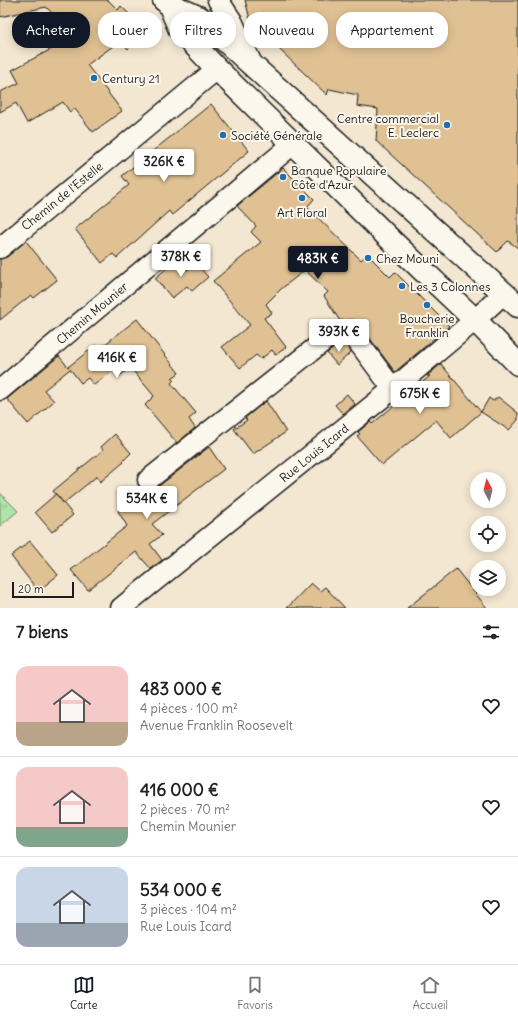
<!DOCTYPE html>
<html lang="fr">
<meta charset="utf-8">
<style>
:root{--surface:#fff;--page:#f2f2f2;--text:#202124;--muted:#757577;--line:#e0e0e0;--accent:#111827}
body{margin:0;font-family:Delius,sans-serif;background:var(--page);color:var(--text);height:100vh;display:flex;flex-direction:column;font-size:15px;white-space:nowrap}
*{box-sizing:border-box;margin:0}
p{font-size:13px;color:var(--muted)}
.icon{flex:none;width:22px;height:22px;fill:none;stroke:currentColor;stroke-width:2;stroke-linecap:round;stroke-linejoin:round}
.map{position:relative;height:608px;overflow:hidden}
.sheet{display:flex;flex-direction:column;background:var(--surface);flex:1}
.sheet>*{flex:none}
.hud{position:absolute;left:12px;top:12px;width:494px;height:36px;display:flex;gap:8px}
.needle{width:26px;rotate:353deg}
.fabs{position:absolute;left:470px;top:472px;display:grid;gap:8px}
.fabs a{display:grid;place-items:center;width:36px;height:36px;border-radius:50%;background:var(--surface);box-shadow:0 2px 10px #0003;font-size:20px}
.scale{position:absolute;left:12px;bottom:10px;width:62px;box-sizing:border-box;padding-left:4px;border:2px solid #1c1c1c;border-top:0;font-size:11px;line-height:14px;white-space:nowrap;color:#1c1c1c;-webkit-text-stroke:3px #fbf7ec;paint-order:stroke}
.price{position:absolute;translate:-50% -34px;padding:0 9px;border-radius:4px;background:#fff;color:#222;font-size:13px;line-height:26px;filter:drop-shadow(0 1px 2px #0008)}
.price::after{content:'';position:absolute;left:50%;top:24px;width:12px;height:9px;margin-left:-6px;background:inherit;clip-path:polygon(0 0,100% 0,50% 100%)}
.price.on{background:var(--accent);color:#fff}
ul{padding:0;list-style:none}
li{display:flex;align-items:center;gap:12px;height:100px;padding:0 16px}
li+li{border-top:1px solid var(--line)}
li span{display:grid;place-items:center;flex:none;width:112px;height:80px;border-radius:12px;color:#555}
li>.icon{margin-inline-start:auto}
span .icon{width:48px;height:48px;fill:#fffc;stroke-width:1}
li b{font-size:17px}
h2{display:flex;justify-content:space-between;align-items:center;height:48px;padding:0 16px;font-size:17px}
.chip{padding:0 14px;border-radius:16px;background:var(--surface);box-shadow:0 2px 10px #0003;font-size:14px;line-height:36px}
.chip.on{background:var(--accent);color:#fff}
.tab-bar{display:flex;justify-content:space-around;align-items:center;height:56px;border-top:1px solid var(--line);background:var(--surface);font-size:11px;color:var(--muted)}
.tab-bar a{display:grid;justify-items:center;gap:2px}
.tab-bar .on{color:var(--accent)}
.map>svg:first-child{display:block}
.grass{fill:url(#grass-tufts);stroke:#658062}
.building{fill:#e0c193;stroke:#1c1c1c}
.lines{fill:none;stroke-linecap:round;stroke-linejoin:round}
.street-casing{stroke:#1c1c1c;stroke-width:23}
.secondary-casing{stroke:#1c1c1c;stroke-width:25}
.street{stroke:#fbf7ec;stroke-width:20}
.secondary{stroke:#fbf7ec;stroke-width:22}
.poi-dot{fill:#1f6fb2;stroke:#fbf7ec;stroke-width:1.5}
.labels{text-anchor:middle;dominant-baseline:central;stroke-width:4;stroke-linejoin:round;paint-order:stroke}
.poi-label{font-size:12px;fill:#1c1c1c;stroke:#fbf7ec;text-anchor:start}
.street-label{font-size:12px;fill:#1c1c1c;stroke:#fbf7ec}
</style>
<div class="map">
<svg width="518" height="608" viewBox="0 0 518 608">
<defs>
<pattern id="grass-tufts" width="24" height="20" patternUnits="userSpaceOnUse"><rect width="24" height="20" fill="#aee5a8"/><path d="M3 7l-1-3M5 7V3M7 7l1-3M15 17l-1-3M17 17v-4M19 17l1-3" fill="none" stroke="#95c490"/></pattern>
</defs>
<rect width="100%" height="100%" fill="#f3e7d1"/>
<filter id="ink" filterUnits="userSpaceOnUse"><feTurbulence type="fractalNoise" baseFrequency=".025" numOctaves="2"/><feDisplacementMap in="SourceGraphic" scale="8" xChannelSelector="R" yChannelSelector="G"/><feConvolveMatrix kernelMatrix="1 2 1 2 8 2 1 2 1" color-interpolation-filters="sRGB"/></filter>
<g filter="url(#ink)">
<path class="grass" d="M0,493L18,511L0,526Z"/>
<g class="building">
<path d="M0,0H108L118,10L121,6L146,31L128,49L120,41L87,65L122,111L93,132L75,109L70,112L63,102L27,123L16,103L0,112V92L19,83L12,70L76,36L46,7L0,17Z"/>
<path d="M245,0H518V248L508,241L497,252L376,141L378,109L357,106L358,95L329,89L327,95L258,29L250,19Z"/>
<path d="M211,104L249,151L172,215L169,211L117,258L113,254L102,263L75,229L129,185L122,176Z"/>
<path d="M283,168L314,199L307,207L361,260L367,254L390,277L395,272L449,326L395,372L359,324L354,320L340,321L324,296L328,292L305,270L281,289L266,304L272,313L264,318L286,347L276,355L272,350L261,359L256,355L240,368L222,347L250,325L213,281L261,242L251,232L256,226L237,206Z"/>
<path d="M26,241L57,280L34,298L31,295L0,320V259L7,257Z"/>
<path d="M178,259L187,270L196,263L208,277L192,291L187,286L172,298L155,278Z"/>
<path d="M137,319L179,373L172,378L174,380L171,383L196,413L189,419L195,428L177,443L145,405L154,396L130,367L120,376L115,369L94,385L88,378L81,383L70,369L44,390L54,401L28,424L7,399L59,356L68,367L96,345L99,349Z"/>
<path d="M345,343L351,352L337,365L327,353L339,344Z"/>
<path d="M441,364L481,412L451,438L436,420L382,465L357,436L360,434L358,432L370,422L372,424L430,376H427Z"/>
<path d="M347,394L355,404L343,414L335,405Z"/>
<path d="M498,397L518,413V420L509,430L481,412L489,398L493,401Z"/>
<path d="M266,401L286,432L253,454L234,429L247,420L245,418Z"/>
<path d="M115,434L131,453L123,461L124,462L100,482L97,476L64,503L53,491L103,450L101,447Z"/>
<path d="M209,447L224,469L152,524L162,535L150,544L162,560L151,569L136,552L88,590L71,570L127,526L118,511L144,491H150L155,489Z"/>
<path d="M56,494L73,515L52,532L35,512Z"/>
<path d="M30,541L58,575L38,591L11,556Z"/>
<path d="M456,569L487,608H407Z"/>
<path d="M311,583L320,591L325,587L345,608H287Z"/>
</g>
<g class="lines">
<g class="street-casing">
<g id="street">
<path d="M218,0L232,21L253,66"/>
<path d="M0,248L217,69"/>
<path d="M0,390L293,144"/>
<path d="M148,480L334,333L350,331L393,389"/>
<path d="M121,608L393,389L475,320L504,293"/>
</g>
</g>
<g class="secondary-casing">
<g id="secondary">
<path d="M164,0L169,4L200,18L518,306"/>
<path d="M169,4L180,30L217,69L394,243L475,320L518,364"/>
</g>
</g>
<use href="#street" class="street"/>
<use href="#secondary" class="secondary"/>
</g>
</g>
<g class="poi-dot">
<circle cx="94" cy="78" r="4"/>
<circle cx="447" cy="125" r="4"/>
<circle cx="223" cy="135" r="4"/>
<circle cx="283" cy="177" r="4"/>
<circle cx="302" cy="198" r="4"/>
<circle cx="368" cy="258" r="4"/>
<circle cx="402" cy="286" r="4"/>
<circle cx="427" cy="305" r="4"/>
</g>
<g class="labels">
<g class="poi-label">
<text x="102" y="78">Century 21</text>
<text x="439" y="118" text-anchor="end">Centre commercial<tspan x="439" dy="14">E. Leclerc</tspan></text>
<text x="231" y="135">Société Générale</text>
<text x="291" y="170">Banque Populaire<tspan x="291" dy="14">Côte d'Azur</tspan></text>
<text x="302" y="212" text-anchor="middle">Art Floral</text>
<text x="376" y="258">Chez Mouni</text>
<text x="410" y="286">Les 3 Colonnes</text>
<text x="427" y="318" text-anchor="middle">Boucherie<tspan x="427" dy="14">Franklin</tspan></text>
</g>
<g class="street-label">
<text transform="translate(62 196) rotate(-39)">Chemin de l'Estelle</text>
<text transform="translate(92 313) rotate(-40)">Chemin Mounier</text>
<text transform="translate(314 453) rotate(-39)">Rue Louis Icard</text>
</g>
</g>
</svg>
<div class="fabs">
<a><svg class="needle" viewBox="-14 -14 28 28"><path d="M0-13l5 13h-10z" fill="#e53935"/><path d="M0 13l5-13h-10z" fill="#757577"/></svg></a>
<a><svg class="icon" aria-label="locate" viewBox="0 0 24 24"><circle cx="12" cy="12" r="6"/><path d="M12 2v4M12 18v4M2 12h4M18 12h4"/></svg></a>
<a><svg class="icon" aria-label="layers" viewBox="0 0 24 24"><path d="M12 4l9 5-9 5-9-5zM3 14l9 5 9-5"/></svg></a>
</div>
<div class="scale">20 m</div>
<b class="price" style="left:164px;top:183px">326K €</b>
<b class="price" style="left:181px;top:278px">378K €</b>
<b class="price on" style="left:318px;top:280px">483K €</b>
<b class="price" style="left:339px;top:353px">393K €</b>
<b class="price" style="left:117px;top:379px">416K €</b>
<b class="price" style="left:420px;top:415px">675K €</b>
<b class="price" style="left:147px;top:520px">534K €</b>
<div class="hud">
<a class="chip on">Acheter</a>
<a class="chip">Louer</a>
<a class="chip">Filtres</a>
<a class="chip">Nouveau</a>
<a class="chip">Appartement</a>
</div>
</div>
<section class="sheet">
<h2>7 biens<svg class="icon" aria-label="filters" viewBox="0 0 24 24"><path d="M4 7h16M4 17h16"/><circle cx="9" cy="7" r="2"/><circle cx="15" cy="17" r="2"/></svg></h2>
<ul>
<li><span style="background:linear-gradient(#f6c9c9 70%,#b9a48a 0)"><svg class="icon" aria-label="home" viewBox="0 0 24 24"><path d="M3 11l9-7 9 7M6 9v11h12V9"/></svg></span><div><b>483 000 €</b><p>4 pièces · 100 m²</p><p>Avenue Franklin Roosevelt</p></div><svg class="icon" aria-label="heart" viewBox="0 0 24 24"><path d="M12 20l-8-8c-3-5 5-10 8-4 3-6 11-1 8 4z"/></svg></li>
<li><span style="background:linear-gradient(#f6c9c9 75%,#7fa58c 0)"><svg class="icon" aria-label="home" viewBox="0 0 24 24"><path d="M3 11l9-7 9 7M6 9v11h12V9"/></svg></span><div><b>416 000 €</b><p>2 pièces · 70 m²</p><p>Chemin Mounier</p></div><svg class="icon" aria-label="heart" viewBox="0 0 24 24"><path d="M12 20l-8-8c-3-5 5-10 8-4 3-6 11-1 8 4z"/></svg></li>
<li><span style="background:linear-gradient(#c9d6e8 70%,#9aa5b1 0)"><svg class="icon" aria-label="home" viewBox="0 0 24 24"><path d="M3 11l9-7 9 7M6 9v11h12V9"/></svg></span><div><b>534 000 €</b><p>3 pièces · 104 m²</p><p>Rue Louis Icard</p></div><svg class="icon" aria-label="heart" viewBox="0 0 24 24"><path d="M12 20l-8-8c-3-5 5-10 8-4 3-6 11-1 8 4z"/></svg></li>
</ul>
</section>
<nav class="tab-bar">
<a class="on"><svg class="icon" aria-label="map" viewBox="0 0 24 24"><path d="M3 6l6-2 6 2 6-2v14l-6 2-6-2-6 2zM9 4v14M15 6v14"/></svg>Carte</a>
<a><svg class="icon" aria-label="saved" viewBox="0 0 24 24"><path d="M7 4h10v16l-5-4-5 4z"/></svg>Favoris</a>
<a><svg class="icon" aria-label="home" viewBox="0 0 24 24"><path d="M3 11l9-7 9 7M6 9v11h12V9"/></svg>Accueil</a>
</nav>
